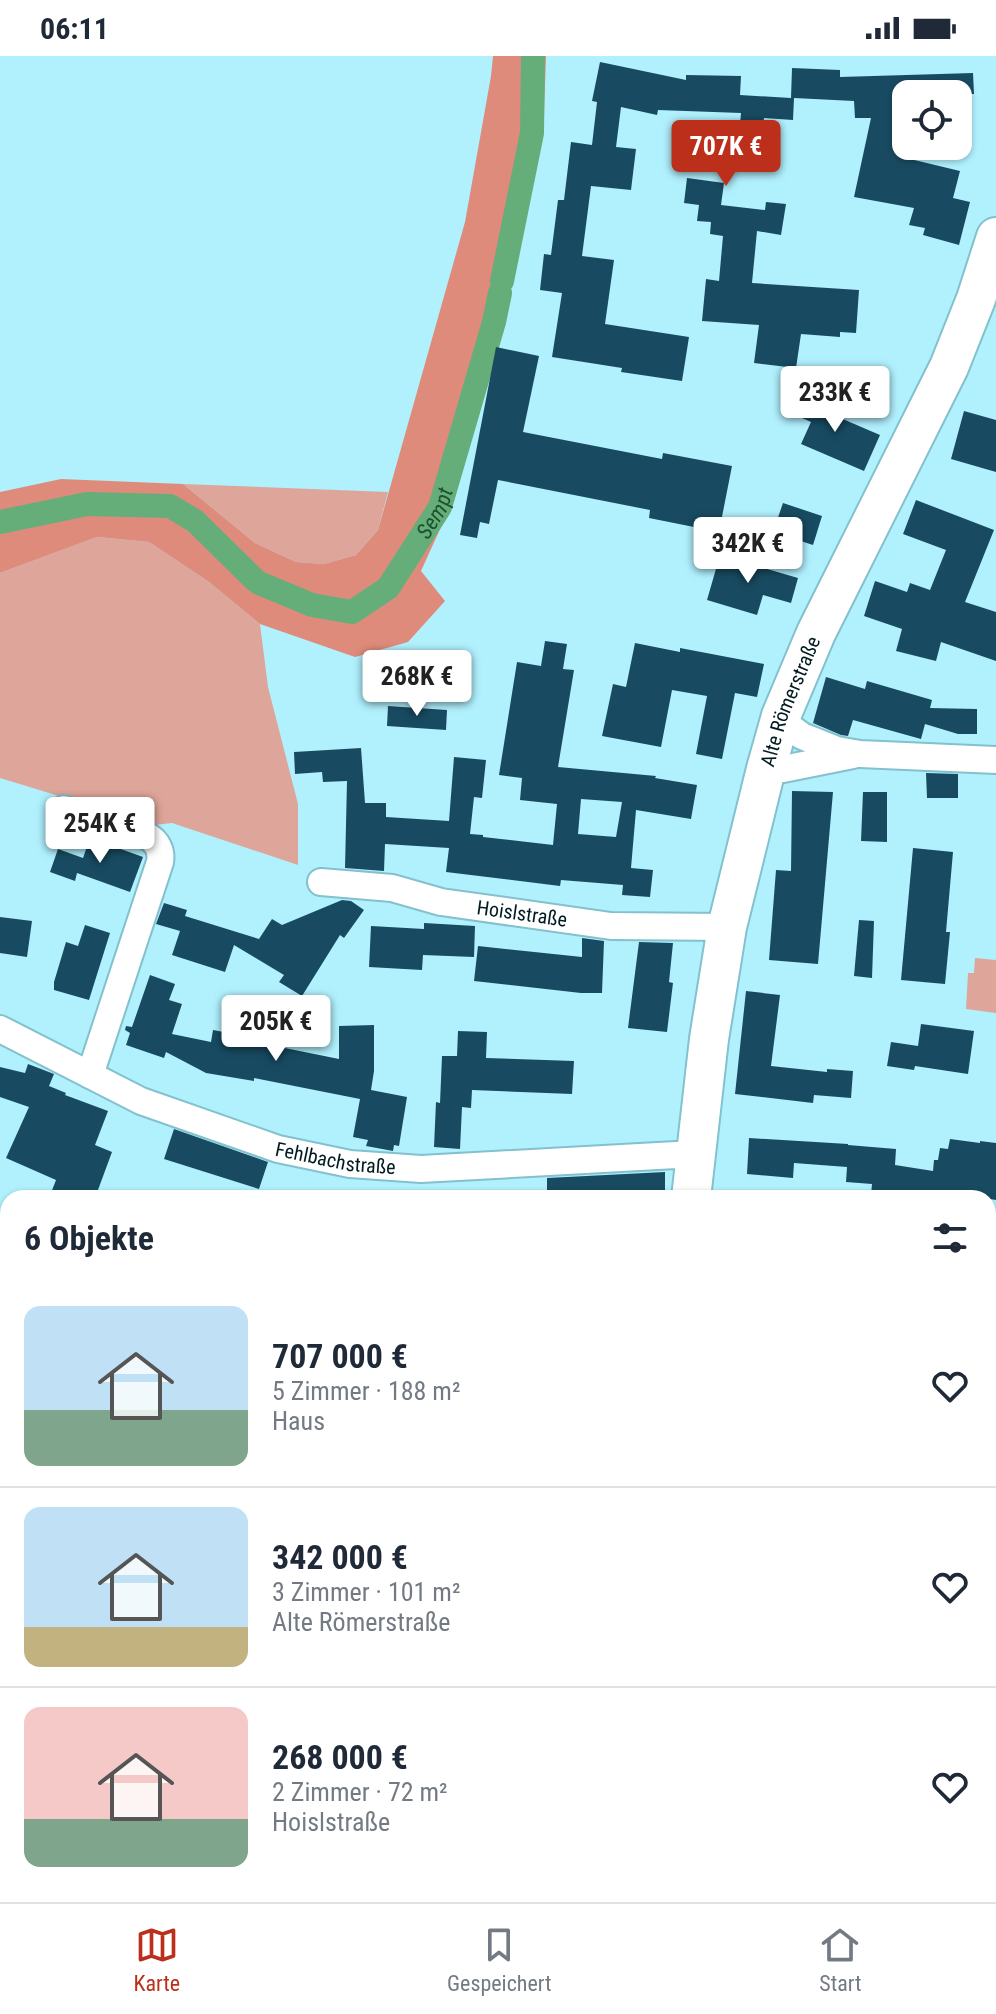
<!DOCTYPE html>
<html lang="de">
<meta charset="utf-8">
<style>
:root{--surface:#fff;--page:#f6f6f7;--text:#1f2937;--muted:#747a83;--line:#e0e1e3;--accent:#bc2f1b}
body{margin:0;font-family:"Roboto Condensed",sans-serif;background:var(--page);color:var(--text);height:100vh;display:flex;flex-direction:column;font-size:30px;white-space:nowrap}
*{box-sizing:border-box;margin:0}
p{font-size:26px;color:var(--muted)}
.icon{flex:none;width:44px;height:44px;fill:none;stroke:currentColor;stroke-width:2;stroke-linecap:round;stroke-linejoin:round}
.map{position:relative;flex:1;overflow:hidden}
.side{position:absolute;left:0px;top:1134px;width:996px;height:712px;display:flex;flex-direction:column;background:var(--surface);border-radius:24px 24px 0 0;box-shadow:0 2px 6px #0004}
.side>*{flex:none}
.controls{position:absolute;left:892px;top:24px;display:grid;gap:16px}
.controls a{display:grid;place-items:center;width:80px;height:80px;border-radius:16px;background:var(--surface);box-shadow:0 2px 6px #0004;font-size:40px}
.price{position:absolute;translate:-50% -68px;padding:0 18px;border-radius:8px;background:#fff;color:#222;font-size:26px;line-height:52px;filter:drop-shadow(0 2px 4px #0008)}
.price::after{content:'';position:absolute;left:50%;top:48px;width:24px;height:18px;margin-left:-12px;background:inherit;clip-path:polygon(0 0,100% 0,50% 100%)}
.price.current{background:var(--accent);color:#fff}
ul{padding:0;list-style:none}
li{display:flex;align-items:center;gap:24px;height:200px;padding:0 24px}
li+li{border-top:2px solid var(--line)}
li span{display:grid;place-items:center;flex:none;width:224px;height:160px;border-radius:16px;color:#555}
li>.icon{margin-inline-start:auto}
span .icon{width:96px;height:96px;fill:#fffc;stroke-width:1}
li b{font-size:34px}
h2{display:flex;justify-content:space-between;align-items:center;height:96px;padding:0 24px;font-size:34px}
.status{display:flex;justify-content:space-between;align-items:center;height:56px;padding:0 40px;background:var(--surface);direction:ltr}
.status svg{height:22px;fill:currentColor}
.tabs{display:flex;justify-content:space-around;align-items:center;height:112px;border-top:2px solid var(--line);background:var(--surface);font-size:22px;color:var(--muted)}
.tabs a{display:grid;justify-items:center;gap:4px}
.tabs .current{color:var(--accent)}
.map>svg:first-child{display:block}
.green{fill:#dea59a}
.forest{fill:#df8b7b}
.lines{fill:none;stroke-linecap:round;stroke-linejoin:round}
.canal{stroke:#66ae79;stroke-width:24}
.building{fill:#184b62;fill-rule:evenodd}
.street-casing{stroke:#82c1cd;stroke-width:30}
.secondary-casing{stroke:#82c1cd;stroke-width:42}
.street{stroke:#fff;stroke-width:26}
.secondary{stroke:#fff;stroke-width:38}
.labels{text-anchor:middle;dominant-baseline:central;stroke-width:8;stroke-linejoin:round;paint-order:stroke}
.street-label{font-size:20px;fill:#021b20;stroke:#b1f1fe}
.water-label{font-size:22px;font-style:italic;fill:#1d522e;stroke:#b1f1fe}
</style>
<div class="status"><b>06:11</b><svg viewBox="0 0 49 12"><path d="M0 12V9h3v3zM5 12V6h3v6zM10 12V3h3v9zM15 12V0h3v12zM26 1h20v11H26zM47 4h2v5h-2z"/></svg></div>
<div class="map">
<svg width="996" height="1846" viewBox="0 0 996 1846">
<rect width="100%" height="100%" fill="#b1f1fe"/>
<g class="green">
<path d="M183,428L388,436L378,474L356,499L324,508L296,506L255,487Z"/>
<path d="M97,481L149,486L209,526L260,568L268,631L298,748V809L172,767L154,769L0,722V517Z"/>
<path d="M975,902L996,904V957L966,953L968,917H974Z"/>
<path d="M0,1184L8,1188V1243L0,1238Z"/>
</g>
<g class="forest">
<path d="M493,0H546L544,60L497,282L451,449L421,515L445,545L408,586L355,601L260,568L209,526L149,486L97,481L0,517V436L61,423L183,428L255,487L296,506L324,508L356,499L378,474L465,166L491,20Z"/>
<path d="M11,1838H250L253,1846H27Z"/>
</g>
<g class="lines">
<g class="canal">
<path d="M502,225L532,77L533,0"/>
<path d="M0,466L87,448L170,450L195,465L255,524"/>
<path id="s1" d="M259,527L312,549L352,556L388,532L440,451L494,266L500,237"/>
<path d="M0,1174L8,1178"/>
<path d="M213,1838L214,1846"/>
</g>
</g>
<g class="building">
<path d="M600,6L686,24V19L741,20L740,39L791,42L792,12L840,14V21L973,17L974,38H906V102L960,115L953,142L970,146L959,189L923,179L925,172L909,169L914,152L854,141L871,62H855L854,45L794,42L793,64L764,62L762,82L739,80L741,57L658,54L657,59L621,51L616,91L636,93L631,134L591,130L582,200L614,204L605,268L689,281L682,325L621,316L622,312L552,301L562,237L540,234L544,198L551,199L558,144H564L571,86L592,89L597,46L592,45Z"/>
<path d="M687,122L724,127L721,149L765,154L766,146L786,148L781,179L757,175L752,227L859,234L856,277L840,276V281L801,278L796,312L754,307L759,269L702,265L706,223L719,225L723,180L710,178L711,166L697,165L699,149L684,147Z"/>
<path d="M496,291L539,300L523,376L662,403L663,397L732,410L719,476L649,462L650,454L498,424L489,468L480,466L477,482L460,479Z"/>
<path d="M800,336L820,345L817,352L880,379L864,415L801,388L811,366L791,357Z"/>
<path d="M964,355L996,364V416L951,403Z"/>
<path d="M916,444L994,474L965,546L996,556V605L941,586L936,605L896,595L902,573L864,560L875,525L907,536L910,527L930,534L946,494L903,478Z"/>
<path d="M783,447L822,460L813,489L773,476Z"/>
<path d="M720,499L798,522L791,547L763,539L757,559L707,544Z"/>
<path d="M545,585L567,588L563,613L574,614L558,711L656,720L655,722L697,729L691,763L636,754L631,812L653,814L650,841L622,839L623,829L561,824L560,830L446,816L449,792L385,788L384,815L345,812L347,725L323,726L322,716L295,718L294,696L361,692L365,747H386V761L449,765L454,701L486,704L482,742L474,741L470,778L483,779V781L553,789L557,748L520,744L522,722L499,719L517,606L541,610ZM581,743L622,746L616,781L578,778Z"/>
<path d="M635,587L680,596V592L764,608L757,641L735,637L722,703L696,698L707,640L672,634L661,691L602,680L613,628L626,631Z"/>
<path d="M826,621L865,633L867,625L932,644L930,652L977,653V678H958L925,668L921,683L853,664L848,680L841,679L813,667Z"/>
<path d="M388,650L447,654L446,674L387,670Z"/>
<path d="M926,717L958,718V742H927Z"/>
<path d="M792,735L833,736L818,908L769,904L776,814L791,815Z"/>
<path d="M863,736H887V786L861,785Z"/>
<path d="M90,782L143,801L130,836L77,817L75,825L50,816L58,793L83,802Z"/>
<path d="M913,792L953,796L946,876H950L945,928L901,924Z"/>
<path d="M342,844L351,845L364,854L344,882L340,879L302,940L279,926L284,919L234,889L225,916L172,899L180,875L156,868L164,847L187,854L185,860L259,883L272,863L282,869Z"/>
<path d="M0,861L32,865L27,901L0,897Z"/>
<path d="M859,864L874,865L872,922L854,920Z"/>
<path d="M424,867L475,870L474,901L423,899L422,914L369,911L371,870L424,873Z"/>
<path d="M85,869L110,877L89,944L54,934V926L66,886L78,890Z"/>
<path d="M582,882L604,885L602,937H581L474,925L478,890L582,901Z"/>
<path d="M639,886L673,887L669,926L673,927L667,976L628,972Z"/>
<path d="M150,919L175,928L169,944L182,948L172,978L211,986L213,974L261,983L260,987L339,1003V970L374,969V1015L371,1034L407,1041L399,1090L394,1089L393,1095L366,1090L368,1084L353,1081L360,1043L254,1022V1025L206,1017L166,996L164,1002L126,989L130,977L125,974L126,970L132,971Z"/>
<path d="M746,935L780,939L771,1010L827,1016V1013L853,1015L851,1042L814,1039L813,1047L735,1038Z"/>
<path d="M921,968L974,975L968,1018L915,1010L914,1014L887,1010L891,986L918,990Z"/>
<path d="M458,975L487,976L486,1002L574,1005L572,1038L472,1034L471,1052L462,1051L460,1093L434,1091L436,1046L440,1047L442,1000H457Z"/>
<path d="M28,1008L54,1018L49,1030L66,1037L65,1039L108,1055L95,1089L112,1096L95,1142H63L51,1137L56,1124L6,1102L29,1051L0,1041V1011L25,1017Z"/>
<path d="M174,1073L268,1106L259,1133L164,1103Z"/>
<path d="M749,1082L848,1088V1089L896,1093L895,1109L933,1115L934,1104H938L940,1092L948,1093L950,1083L980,1087V1085L996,1087V1144L944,1135L943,1142L871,1139L872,1128L846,1126L847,1111L794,1107L793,1122L747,1118Z"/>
<path d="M665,1116V1142H547V1122Z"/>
</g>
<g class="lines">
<g class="street-casing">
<g id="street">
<path d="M780,664L802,680L837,694L860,698L996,704"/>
<path d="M766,713H783L853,699"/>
<path d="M64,753L147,780C157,785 162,795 160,806L90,1019"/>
<path id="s2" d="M321,826L392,832L441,846L611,870L727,871"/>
<path id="s3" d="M0,973L141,1045L278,1093L350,1108L421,1113L676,1099L695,1101"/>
</g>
</g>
<g class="secondary-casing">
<g id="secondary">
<path id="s4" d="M691,1142L709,983L727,871L766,713L781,660L816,577L949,311L976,243L996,181"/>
<path d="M674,1838V1846"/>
</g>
</g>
<use href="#street" class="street"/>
<use href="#secondary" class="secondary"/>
</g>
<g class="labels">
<g class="street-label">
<text stroke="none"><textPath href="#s4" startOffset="508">Alte Römerstraße</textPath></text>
<text stroke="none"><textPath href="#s2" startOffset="204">Hoislstraße</textPath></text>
<text stroke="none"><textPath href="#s3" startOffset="362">Fehlbachstraße</textPath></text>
</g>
<g class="water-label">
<text stroke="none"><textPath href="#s1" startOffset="230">Sempt</textPath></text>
</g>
</g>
</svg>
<div class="controls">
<a><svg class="icon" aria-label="locate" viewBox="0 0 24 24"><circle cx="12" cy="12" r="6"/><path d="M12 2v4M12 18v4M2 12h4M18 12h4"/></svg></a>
</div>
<b class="price current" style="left:726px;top:132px">707K €</b>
<b class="price" style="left:835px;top:378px">233K €</b>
<b class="price" style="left:748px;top:529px">342K €</b>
<b class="price" style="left:417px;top:662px">268K €</b>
<b class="price" style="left:100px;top:809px">254K €</b>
<b class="price" style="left:276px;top:1007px">205K €</b>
<section class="side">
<h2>6 Objekte<svg class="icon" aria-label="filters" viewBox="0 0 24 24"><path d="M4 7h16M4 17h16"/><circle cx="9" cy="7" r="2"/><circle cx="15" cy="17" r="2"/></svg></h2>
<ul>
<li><span style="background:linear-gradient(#bfe0f5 65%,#7fa58c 0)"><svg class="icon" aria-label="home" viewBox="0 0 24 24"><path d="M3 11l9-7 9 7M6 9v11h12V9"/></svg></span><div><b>707 000 €</b><p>5 Zimmer · 188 m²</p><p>Haus</p></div><svg class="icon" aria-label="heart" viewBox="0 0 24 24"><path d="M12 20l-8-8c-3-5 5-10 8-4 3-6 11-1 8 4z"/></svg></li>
<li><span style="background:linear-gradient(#bfe0f5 75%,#c2b280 0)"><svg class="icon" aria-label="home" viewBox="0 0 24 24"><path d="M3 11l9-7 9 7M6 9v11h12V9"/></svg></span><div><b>342 000 €</b><p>3 Zimmer · 101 m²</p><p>Alte Römerstraße</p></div><svg class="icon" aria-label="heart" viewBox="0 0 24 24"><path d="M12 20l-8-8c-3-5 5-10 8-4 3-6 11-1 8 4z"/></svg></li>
<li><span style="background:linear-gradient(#f6c9c9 70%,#7fa58c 0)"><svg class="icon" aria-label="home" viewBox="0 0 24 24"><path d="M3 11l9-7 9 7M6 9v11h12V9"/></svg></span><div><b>268 000 €</b><p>2 Zimmer · 72 m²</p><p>Hoislstraße</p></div><svg class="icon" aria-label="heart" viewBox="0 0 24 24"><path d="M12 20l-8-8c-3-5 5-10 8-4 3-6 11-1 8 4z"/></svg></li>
</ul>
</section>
</div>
<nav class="tabs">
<a class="current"><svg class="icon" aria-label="map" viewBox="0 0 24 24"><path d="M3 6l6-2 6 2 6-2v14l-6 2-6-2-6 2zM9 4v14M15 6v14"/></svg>Karte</a>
<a><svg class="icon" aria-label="saved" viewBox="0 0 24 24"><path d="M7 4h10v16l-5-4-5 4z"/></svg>Gespeichert</a>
<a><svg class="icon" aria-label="home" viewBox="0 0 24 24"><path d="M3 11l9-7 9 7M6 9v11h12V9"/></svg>Start</a>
</nav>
